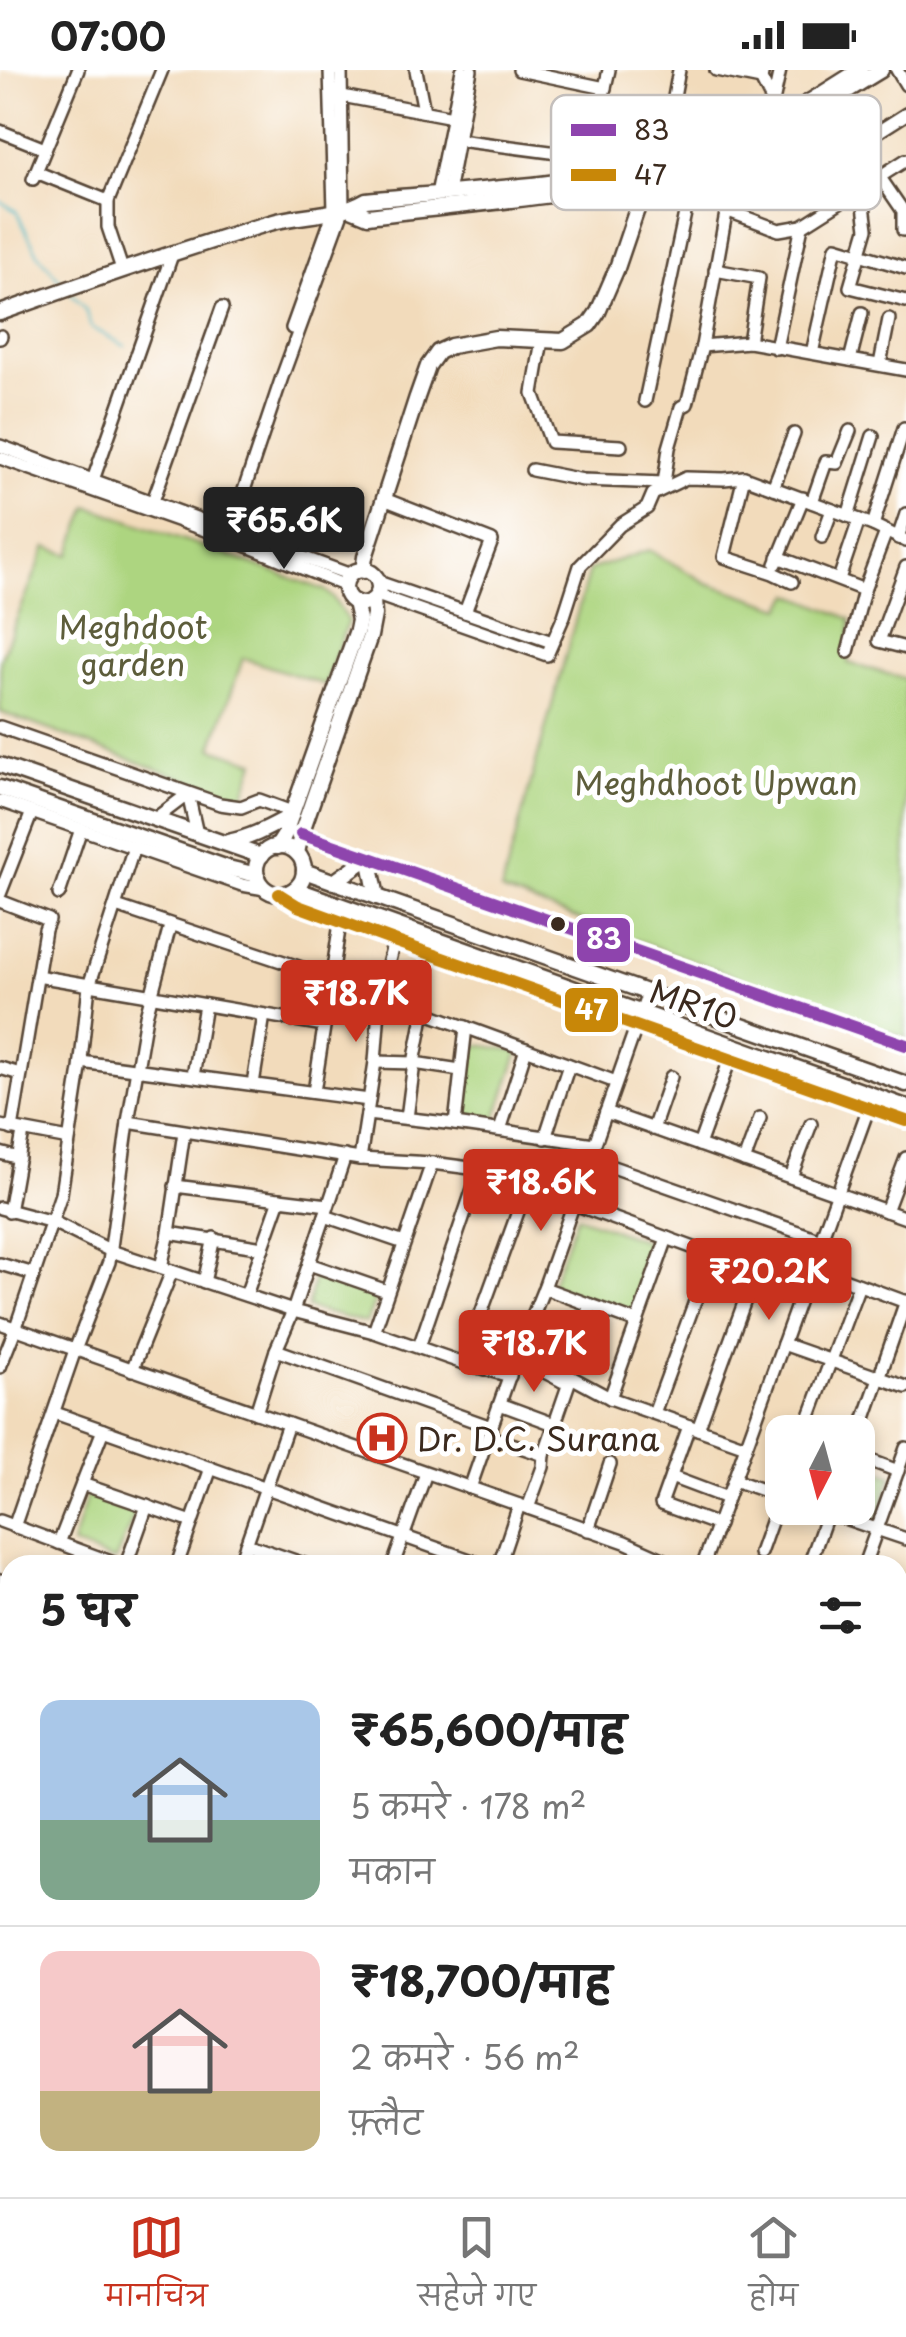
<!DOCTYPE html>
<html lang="hi">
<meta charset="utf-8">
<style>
:root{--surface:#fff;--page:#f2f2f2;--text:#222;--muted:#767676;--line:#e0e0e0;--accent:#c8321e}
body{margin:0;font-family:"Playpen Sans","Playpen Sans Deva",sans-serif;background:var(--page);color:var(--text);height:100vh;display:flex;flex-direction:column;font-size:38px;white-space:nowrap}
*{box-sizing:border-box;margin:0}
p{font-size:32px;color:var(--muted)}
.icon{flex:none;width:55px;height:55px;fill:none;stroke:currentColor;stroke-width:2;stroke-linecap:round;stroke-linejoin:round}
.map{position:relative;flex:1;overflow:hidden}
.sheet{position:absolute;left:0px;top:1485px;width:908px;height:642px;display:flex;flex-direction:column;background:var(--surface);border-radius:30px 30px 0 0;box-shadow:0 5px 15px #0003}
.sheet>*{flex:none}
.needle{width:65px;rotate:186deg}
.tools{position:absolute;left:765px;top:1345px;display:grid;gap:20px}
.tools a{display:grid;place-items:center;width:110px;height:110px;border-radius:20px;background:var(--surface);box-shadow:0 5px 15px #0003;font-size:50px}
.price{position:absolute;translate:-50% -85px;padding:0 22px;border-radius:10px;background:var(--accent);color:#fff;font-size:32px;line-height:65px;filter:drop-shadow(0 2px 5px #0008)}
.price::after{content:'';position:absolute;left:50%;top:60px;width:30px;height:22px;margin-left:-15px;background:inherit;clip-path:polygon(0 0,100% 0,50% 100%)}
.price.current{background:#222;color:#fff}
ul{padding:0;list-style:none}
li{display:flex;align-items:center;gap:30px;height:250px;padding:0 40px}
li+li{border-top:2px solid var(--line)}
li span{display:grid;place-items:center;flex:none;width:280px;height:200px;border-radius:20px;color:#555}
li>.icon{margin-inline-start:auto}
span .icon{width:120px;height:120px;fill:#fffc;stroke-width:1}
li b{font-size:42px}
h2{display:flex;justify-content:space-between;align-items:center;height:120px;padding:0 40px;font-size:42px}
.status{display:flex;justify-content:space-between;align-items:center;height:70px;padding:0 50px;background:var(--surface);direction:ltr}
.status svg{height:28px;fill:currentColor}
.dock{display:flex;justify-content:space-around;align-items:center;height:140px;border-top:2px solid var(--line);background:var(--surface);font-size:28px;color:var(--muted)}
.dock a{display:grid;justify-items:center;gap:5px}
.dock .current{color:var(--accent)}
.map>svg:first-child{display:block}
.green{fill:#add580;stroke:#74804f;stroke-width:2.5}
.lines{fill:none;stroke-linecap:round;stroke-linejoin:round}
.stream{stroke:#46b5bf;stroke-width:2.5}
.minor-casing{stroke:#564536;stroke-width:16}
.major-casing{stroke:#564536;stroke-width:19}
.minor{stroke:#fff;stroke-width:11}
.major{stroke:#fff;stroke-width:14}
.bus-1-casing{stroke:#fff;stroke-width:20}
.bus-2-casing{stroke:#fff;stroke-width:20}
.bus-1{stroke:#8e44ad;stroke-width:12}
.bus-2{stroke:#c88708;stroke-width:12}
.bus-dot{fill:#3b2a1e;stroke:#fff;stroke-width:4}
.labels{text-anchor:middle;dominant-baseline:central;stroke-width:10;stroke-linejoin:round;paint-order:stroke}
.park-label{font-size:32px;fill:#5d5d3b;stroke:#fff}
.street-label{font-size:32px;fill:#3b2a1e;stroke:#fff}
.poi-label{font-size:32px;fill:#3b2a1e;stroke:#fff;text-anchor:start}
.key{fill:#fff;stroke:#c4bfbc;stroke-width:2.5}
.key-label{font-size:28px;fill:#3b2a1e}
.line-badge{stroke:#fff;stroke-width:4}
.badge-label{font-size:28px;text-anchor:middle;font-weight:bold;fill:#fff}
</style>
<div class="status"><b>07:00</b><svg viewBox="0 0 49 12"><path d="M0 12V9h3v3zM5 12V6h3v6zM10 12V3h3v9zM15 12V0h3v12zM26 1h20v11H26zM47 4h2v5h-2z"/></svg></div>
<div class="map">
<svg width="906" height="2127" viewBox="0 0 906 2127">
<rect width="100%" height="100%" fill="#fff"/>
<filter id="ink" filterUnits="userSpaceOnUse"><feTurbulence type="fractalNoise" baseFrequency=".01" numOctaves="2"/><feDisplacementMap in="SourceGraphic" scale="20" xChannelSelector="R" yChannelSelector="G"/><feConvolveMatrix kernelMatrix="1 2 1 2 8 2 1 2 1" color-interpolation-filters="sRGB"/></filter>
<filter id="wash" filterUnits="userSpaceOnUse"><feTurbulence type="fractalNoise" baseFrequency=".0048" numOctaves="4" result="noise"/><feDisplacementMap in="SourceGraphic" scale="40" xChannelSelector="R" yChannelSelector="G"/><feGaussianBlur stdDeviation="2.25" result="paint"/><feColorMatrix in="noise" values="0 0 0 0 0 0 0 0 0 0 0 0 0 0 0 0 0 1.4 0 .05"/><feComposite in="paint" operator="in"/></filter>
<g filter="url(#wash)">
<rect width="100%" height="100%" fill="#f2dbbb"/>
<g class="green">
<path d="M88,436L325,520L333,528L348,551L325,615L243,588L212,678L255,692L242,730L0,642V590L46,477L70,485Z"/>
<path d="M649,480L707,513L782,538L791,524L851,549L848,593L906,609V968L501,821L589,500Z"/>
<path d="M473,974L519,981L494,1055L464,1053Z"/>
<path d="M577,1146L659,1176L631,1251L551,1215Z"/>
<path d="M315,1202L379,1221L366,1253L307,1238Z"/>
<path d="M858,1393L892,1406L875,1453L832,1438H858Z"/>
<path d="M89,1418L137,1438L115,1491L72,1475Z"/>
</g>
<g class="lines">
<g class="stream">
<path d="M0,131L16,141L38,184L63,214"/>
<path d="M71,224L85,240L91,257L125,276"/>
</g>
</g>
</g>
<g filter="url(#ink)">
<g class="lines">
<g class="minor-casing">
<g id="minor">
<path d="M416,0L424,41"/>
<path d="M519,0L605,18"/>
<path d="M716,0L761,9"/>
<path d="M763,0L761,9L781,48"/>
<path d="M897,0L906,15"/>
<path d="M342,26L458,48"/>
<path d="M773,32L780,0"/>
<path d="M803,47L862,119L867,159L850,217L906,231"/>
<path d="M0,61L45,79"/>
<path d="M458,70L589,87"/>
<path d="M656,94L666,71L679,0"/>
<path d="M36,102L108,131"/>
<path d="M879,106L903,141V160"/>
<path d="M584,108L609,0"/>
<path d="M33,109L78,0"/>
<path d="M788,119L906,44"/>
<path d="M448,123L471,0"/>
<path d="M437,124L462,0"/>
<path d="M726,140L779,160L802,156L906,90"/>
<path d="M122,199L108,157V131L162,0"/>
<path d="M715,200L759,208L749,272"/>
<path d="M292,258L334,141L330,0"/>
<path d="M0,268L1,266"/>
<path d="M542,270L533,323L551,372L621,376"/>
<path d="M702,276L749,272L906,300"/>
<path d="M776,278L802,156"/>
<path d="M812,283L836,177L906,198"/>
<path d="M850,290L862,243"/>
<path d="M880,294L889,249"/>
<path d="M645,331L691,115L690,96"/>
<path d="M0,376L351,505"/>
<path d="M0,388L228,468L346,516"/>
<path d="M532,400L583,410L664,413"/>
<path d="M744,407L724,487L773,503L792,512"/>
<path d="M93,410L173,182"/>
<path d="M666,416L664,413L669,378L681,337L687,334L702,276L737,82"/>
<path d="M773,418L794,364"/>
<path d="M384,429L492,471L465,542"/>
<path d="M153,431L222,238"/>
<path d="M812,432L826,392L837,393L850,361"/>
<path d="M848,446L873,366"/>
<path d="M873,455L904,358"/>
<path d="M822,467L832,440"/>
<path d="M228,468L282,307L343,140L341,0"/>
<path d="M898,468L906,444"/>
<path d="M778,487L864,520"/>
<path d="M776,494L803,428"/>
<path d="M906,497L879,571L906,578"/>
<path d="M839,509L859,450"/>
<path d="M378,512L552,572"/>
<path d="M377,525L547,585L564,546L580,496L620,455L647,438L653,424L686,408L724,409L744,407L873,455L906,471"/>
<path d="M848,582L864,520L886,462"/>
<path d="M0,657L220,734L241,737L259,730L292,742"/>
<path d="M0,731L242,815L265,819"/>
<path d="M155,749L188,724L197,764"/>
<path d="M301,764L906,975"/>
<path d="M0,824L32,742"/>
<path d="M59,824L81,759"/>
<path d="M279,824L298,836L394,871L906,1051"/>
<path d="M0,831L49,850L45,860L12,1059"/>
<path d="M116,836L332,908"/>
<path d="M37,906L324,955"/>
<path d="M380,926L616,1012"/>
<path d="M81,992L369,1030"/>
<path d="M375,992L414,993L460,1000"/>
<path d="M0,998L20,1004"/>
<path d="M193,1006L205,935"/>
<path d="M253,1014L264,945"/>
<path d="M314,1022L341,847"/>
<path d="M606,1042L906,1148"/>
<path d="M367,1044L455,1054L594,1074"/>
<path d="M407,1048L414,993L424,941"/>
<path d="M128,1052L360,1089L432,1093L531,1106L578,1121"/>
<path d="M455,1054L466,957"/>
<path d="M0,1056L69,1069"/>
<path d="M653,1059L671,1007"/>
<path d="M500,1060L526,979"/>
<path d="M545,1068L569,995"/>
<path d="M699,1075L730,989"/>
<path d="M0,1083L19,1088"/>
<path d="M360,1089L375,992L380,926L394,871"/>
<path d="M590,1089L821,1170"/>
<path d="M744,1091L760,1048"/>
<path d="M791,1107L811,1054"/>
<path d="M175,1116L328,1135"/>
<path d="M574,1134L803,1218"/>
<path d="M0,1138L53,1152L111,1181L293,1241L374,1262L463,1293L510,1306"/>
<path d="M886,1141L906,1088"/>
<path d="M9,1142L23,1062"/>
<path d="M325,1146L404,1173"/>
<path d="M169,1163L263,1178"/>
<path d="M0,1194L34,1204"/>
<path d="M309,1194L387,1221"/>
<path d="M161,1197L169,1163L184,1062"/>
<path d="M811,1197L906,1232"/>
<path d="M204,1212L214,1168"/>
<path d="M544,1218L637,1252"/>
<path d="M246,1225L280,1129"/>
<path d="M0,1253L625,1472L676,1495"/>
<path d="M374,1262L432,1093"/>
<path d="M783,1274L906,1317"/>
<path d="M419,1277L479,1101"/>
<path d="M276,1280L491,1357"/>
<path d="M516,1287L562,1311L571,1307L610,1328L746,1376"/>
<path d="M463,1293L531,1106"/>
<path d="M0,1297L16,1257L61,1124L80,999L89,916L134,777"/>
<path d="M132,1300L172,1201"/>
<path d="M562,1311L590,1235"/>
<path d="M610,1328L667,1168"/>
<path d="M500,1334L554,1354"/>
<path d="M55,1343L484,1495"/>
<path d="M256,1343L276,1280L293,1241L345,1086"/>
<path d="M654,1343L712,1185"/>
<path d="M689,1356L661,1434L718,1455"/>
<path d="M698,1359L756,1200"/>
<path d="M804,1362L859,1215"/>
<path d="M488,1366L544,1385L571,1307"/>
<path d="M858,1368L906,1231"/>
<path d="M858,1386L898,1401"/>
<path d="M671,1407L727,1428"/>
<path d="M734,1410L782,1427"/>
<path d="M82,1414L192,1452"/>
<path d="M470,1418L516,1287L544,1218L648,923"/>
<path d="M528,1438L543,1397L544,1385"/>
<path d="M814,1438L906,1469"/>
<path d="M0,1451L119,1495"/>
<path d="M14,1457L75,1280L109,1192L128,1052L146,946L170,856"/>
<path d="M588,1460L610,1394"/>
<path d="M59,1473L103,1360"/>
<path d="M246,1474L307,1495"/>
<path d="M760,1483L782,1421"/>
<path d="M126,1495L147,1436"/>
<path d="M177,1495L211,1398"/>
<path d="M239,1495L288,1354"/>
<path d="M393,1495L426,1403"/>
<path d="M499,1495L519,1435"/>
<path d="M703,1495L870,1034"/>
<path d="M809,1495L828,1442"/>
<path d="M864,1495L906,1378"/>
<path d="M0,1510L10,1514"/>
<path d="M903,1531L906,1523"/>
<path d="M898,1574L906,1577"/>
<path d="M0,1575L10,1579"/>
<path d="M898,1640L906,1643"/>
<path d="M0,1646L10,1618"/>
<path d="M898,1719L906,1696"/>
<path d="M898,1771L906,1774"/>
<path d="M0,1779L10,1782"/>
<path d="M898,1825L906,1801"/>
<path d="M898,1894L906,1897"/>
<path d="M898,1932L906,1935"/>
<path d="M0,1962L10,1975"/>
<path d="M898,1983L906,1958"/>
<path d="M0,2001L10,2005"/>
<path d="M0,2033L10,2036"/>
<path d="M0,2062L10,2066"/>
<path d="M0,2095L10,2098"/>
<path d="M898,2099L906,2077"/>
<path d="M898,2109L906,2111"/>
<path d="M117,2118L119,2127"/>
<path d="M237,2118L268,2127"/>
<path d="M311,2118L338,2127"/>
<path d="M572,2118L600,2127"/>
<path d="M0,2126L2,2127"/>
<path d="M33,2127L36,2118"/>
<path d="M198,2127L201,2118"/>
<path d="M360,2127L362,2118"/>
<path d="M419,2127L422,2118"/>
<path d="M430,2127L433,2118"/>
<path d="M482,2127L485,2118"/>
<path d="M652,2127L656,2118"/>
<path d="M848,2127L851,2118"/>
</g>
</g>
<g class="major-casing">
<g id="major">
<path d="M351,139L368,146C488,131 613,126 728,85C781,67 832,29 881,0"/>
<path d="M0,243C89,211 179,180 270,153C302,143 337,147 366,130C489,119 617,114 734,71C779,54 819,25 860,0"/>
<circle cx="362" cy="517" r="17"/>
<path d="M363,501L365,487L417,327L428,296L438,282L451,276L496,268L563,271L589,255L598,242L617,198L636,142L656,94"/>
<path d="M0,695L261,786"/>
<path d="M0,718L228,798L257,805"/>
<path d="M228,772C251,768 270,757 291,746"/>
<circle cx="280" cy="800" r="24"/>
<path d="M277,777L284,766L357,560L359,550L355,532"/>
<path d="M297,783L301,764L370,566L374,545L373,530"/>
<path d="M304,801L906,1014"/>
<path d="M334,812L369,787L377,827"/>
<path d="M295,819L906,1037"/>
<path d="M0,1864L10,1867"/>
<path d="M0,1876L10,1879"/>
<path d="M701,2118L728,2127"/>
<path d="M733,2118L764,2127"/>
</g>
</g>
<use href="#minor" class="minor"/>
<use href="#major" class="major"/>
<g class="bus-1-casing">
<path id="bus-1" d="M301,764L906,975"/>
</g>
<g class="bus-2-casing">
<path id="bus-2" d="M279,824L298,836L394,871L906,1051"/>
</g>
<use href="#bus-1" class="bus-1"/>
<use href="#bus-2" class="bus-2"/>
</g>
</g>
<defs>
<g id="hospital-ring" transform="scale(2.5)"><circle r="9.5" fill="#fff" stroke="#c8321e" stroke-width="1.5"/><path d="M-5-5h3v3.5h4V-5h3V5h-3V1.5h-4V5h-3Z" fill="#c8321e"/></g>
</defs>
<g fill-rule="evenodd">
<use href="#hospital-ring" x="382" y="1368"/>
</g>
<circle class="bus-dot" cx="558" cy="854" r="9"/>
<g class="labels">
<g class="park-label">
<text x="133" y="556">Meghdoot<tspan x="133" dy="37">garden</tspan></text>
<text x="716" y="712">Meghdhoot Upwan</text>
</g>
<g class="street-label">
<text transform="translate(694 933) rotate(19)">MR10</text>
</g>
<g class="poi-label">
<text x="417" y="1368">Dr. D.C. Surana</text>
</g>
</g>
<rect x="551" y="25" width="330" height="115" rx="15" class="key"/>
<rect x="571" y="54" width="45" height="12" fill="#8e44ad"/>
<rect x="571" y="99" width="45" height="12" fill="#c88708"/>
<g class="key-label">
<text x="634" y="70">83</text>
<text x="634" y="115">47</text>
</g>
<g class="line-badge">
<rect x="575" y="846" width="57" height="48" rx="10" fill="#8e44ad"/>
<rect x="563" y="916" width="57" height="48" rx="10" fill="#c88708"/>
</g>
<g class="badge-label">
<text x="604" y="879">83</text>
<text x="591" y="950">47</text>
</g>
</svg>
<div class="tools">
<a><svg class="needle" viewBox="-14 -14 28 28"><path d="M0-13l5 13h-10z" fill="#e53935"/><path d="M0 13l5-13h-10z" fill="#767676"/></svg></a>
</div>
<b class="price current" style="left:284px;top:502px">₹65.6K</b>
<b class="price" style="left:356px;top:975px">₹18.7K</b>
<b class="price" style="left:541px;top:1164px">₹18.6K</b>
<b class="price" style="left:769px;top:1253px">₹20.2K</b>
<b class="price" style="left:534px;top:1325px">₹18.7K</b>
<section class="sheet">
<h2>5 घर<svg class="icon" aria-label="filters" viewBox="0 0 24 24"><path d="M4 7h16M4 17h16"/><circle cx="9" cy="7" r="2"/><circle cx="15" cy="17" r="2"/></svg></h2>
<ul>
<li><span style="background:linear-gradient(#a9c7e8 60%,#7fa58c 0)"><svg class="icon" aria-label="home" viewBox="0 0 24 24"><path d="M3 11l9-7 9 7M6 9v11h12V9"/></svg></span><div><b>₹65,600/माह</b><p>5 कमरे · 178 m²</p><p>मकान</p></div></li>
<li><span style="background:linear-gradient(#f6c9c9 70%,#c2b280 0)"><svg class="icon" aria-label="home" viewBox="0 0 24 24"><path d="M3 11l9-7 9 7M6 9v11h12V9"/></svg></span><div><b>₹18,700/माह</b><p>2 कमरे · 56 m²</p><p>फ़्लैट</p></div></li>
</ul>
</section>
</div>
<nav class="dock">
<a class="current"><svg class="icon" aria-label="map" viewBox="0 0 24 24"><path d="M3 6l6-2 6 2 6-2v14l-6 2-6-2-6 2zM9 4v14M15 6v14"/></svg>मानचित्र</a>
<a><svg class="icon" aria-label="saved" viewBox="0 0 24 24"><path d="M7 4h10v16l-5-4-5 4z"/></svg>सहेजे गए</a>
<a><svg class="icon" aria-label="home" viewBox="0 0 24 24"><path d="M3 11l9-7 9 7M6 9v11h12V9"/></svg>होम</a>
</nav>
